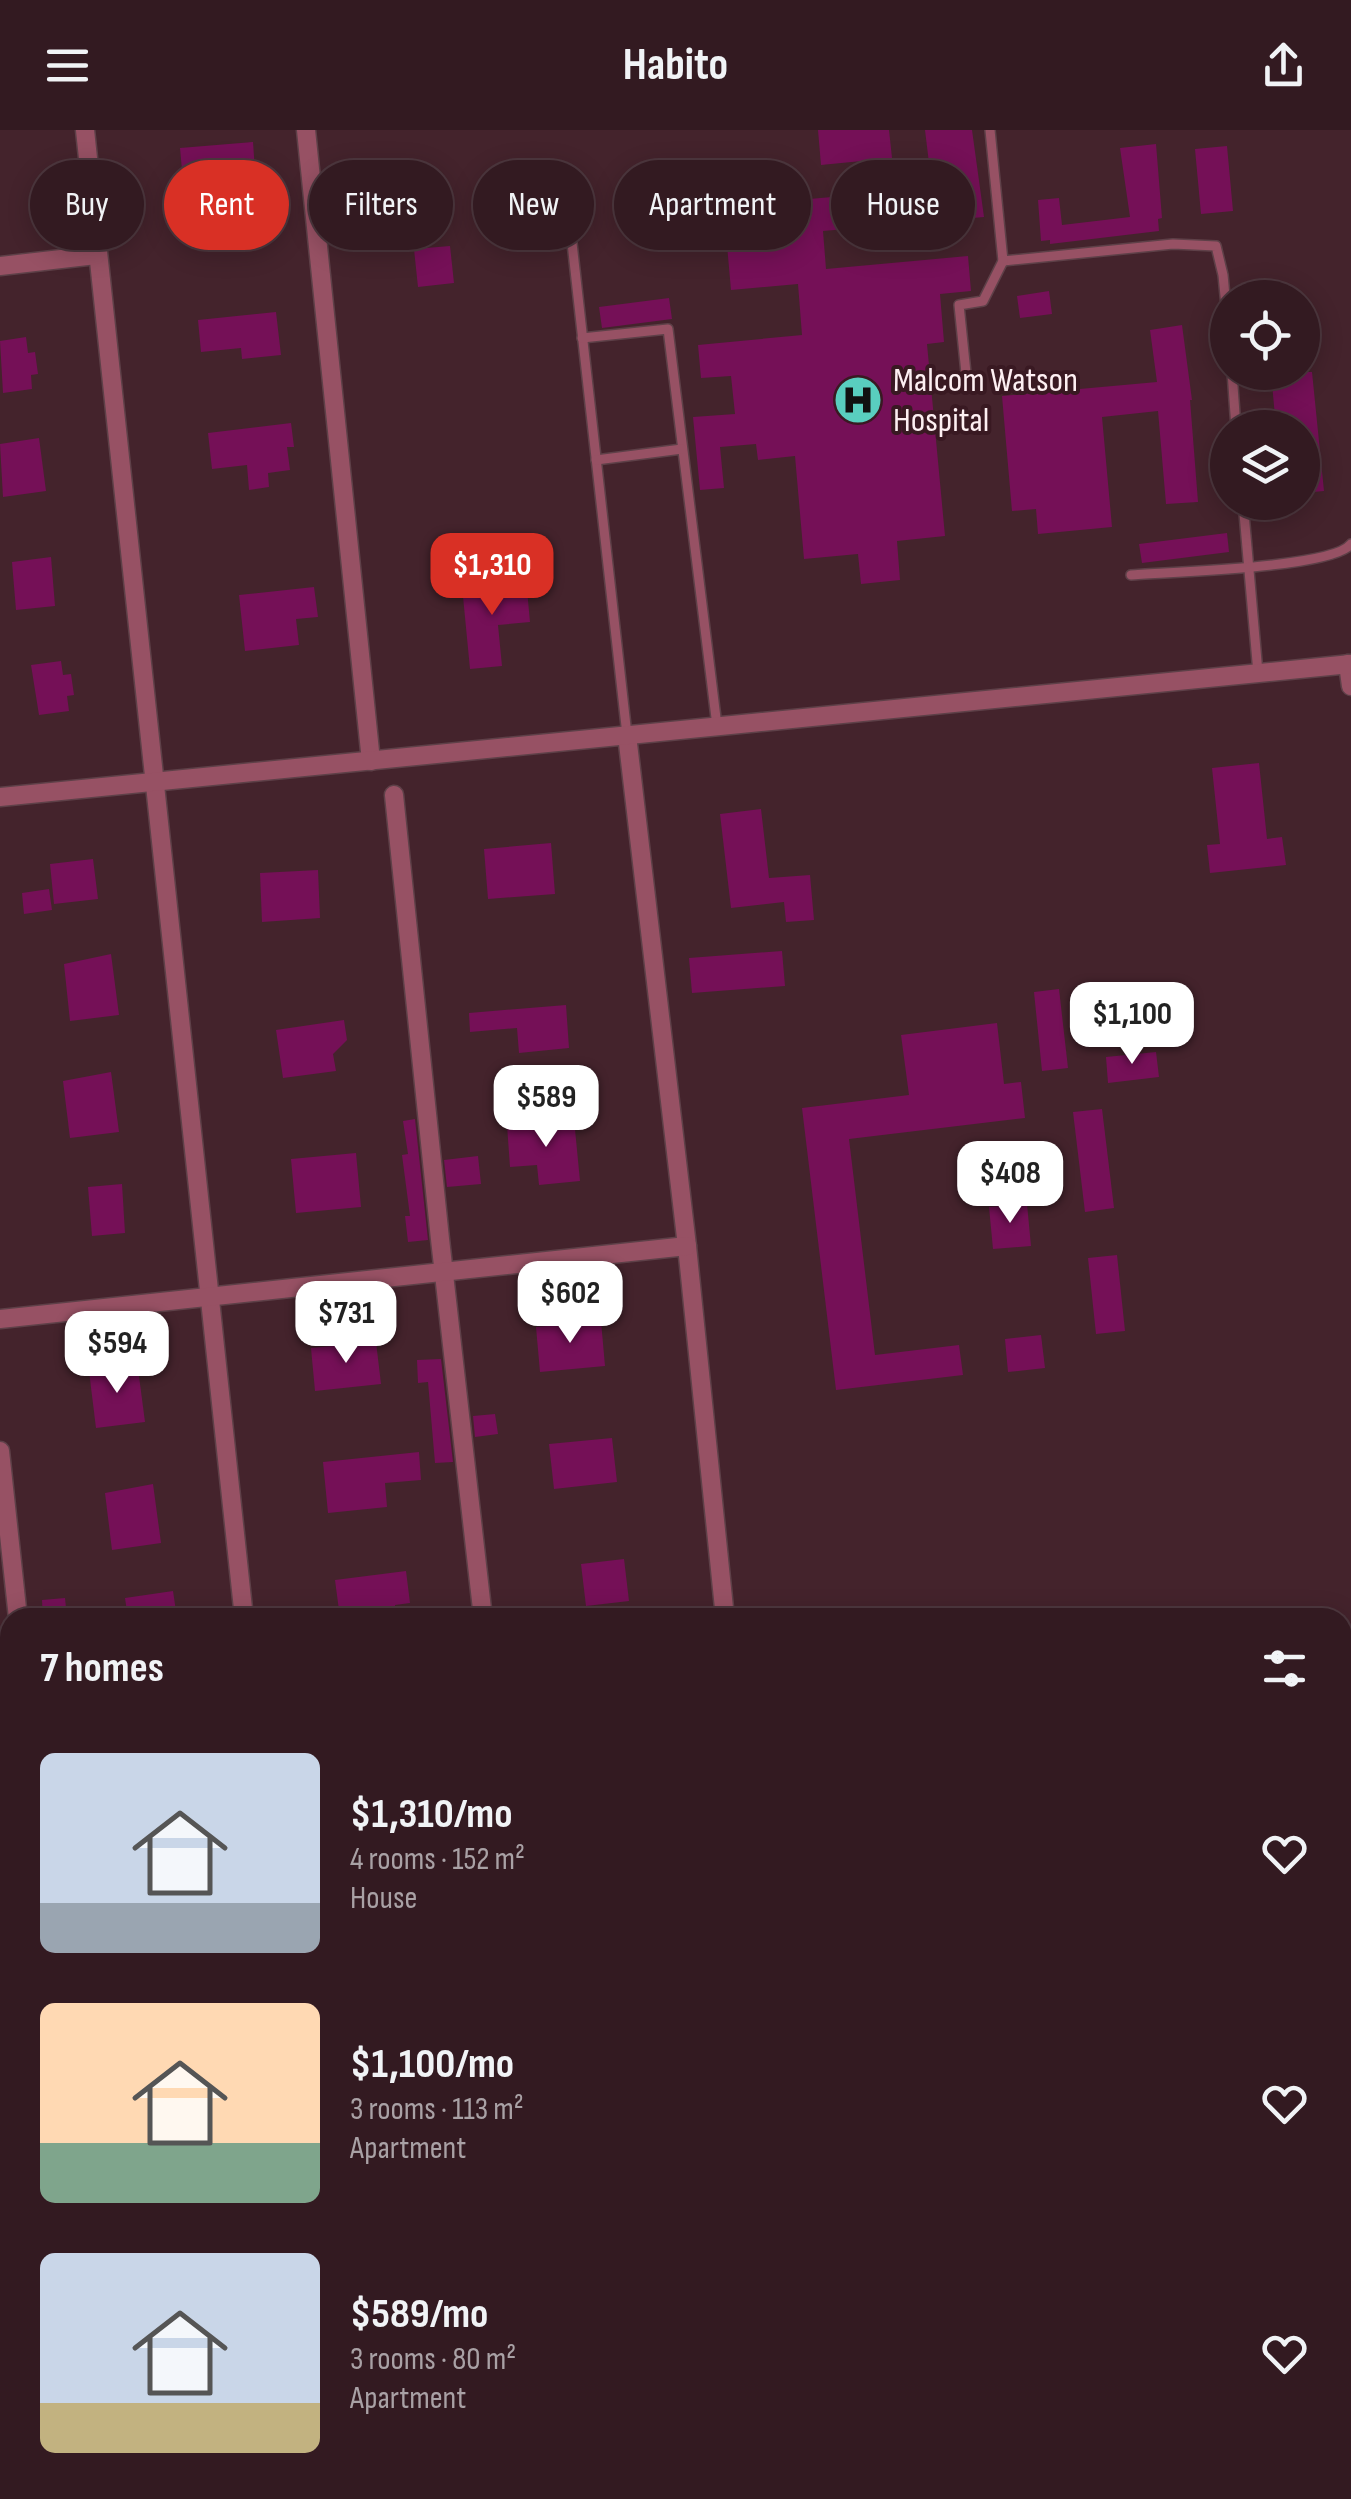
<!DOCTYPE html>
<meta charset="utf-8">
<style>
:root{--surface:#331a21;--page:#3e272e;--text:#f1f3f6;--muted:#a9a1a5;--line:#4e383f;--accent:#d93025}
body{margin:0;font-family:"Sofia Sans Condensed",sans-serif;background:var(--page);color:var(--text);height:100vh;display:flex;flex-direction:column;font-size:38px;white-space:nowrap}
*{box-sizing:border-box;margin:0}
p{font-size:32px;color:var(--muted)}
.icon{flex:none;width:55px;height:55px;fill:none;stroke:currentColor;stroke-width:2;stroke-linecap:round;stroke-linejoin:round}
.map{position:relative;flex:1;overflow:hidden}
.sheet{position:absolute;left:0px;top:1478px;width:1352px;height:892px;display:flex;flex-direction:column;background:var(--surface);border-radius:30px 30px 0 0;box-shadow:0 5px 25px #0003,0 0 0 2px var(--line)}
.sheet>*{flex:none}
.guide{position:absolute;left:30px;top:30px;width:1292px;height:90px;display:flex;gap:20px}
.controls{position:absolute;left:1210px;top:150px;display:grid;gap:20px}
.controls a{display:grid;place-items:center;width:110px;height:110px;border-radius:50%;background:var(--surface);box-shadow:0 5px 25px #0003,0 0 0 2px var(--line);font-size:50px}
.price{position:absolute;translate:-50% -85px;padding:0 22px;border-radius:20px;background:#fff;color:#222;font-size:32px;line-height:65px;filter:drop-shadow(0 2px 5px #0008)}
.price::after{content:'';position:absolute;left:50%;top:60px;width:30px;height:22px;margin-left:-15px;background:inherit;clip-path:polygon(0 0,100% 0,50% 100%)}
.price.selected{background:var(--accent);color:#fff}
ul{padding:0;list-style:none}
li{display:flex;align-items:center;gap:30px;height:250px;padding:0 40px}
li span{display:grid;place-items:center;flex:none;width:280px;height:200px;border-radius:15px;color:#555}
li>.icon{margin-inline-start:auto}
span .icon{width:120px;height:120px;fill:#fffc;stroke-width:1}
li b{font-size:42px}
h2{display:flex;justify-content:space-between;align-items:center;height:120px;padding:0 40px;font-size:42px}
.tag{padding:0 35px;border-radius:45px;background:var(--surface);box-shadow:0 5px 25px #0003,0 0 0 2px var(--line);font-size:35px;line-height:90px}
.tag.selected{background:var(--accent);color:#fff}
header{display:flex;justify-content:space-between;align-items:center;height:130px;padding:0 40px;background:var(--surface);font-size:45px;font-weight:700}
.map>svg:first-child{display:block}
.building{fill:#751057}
.lines{fill:none;stroke-linecap:round;stroke-linejoin:round}
.service-casing{stroke:#5e4048;stroke-width:12}
.minor-casing{stroke:#5e4048;stroke-width:21}
.tertiary-casing{stroke:#5e4048;stroke-width:26}
.service{stroke:#975164;stroke-width:9}
.minor{stroke:#975164;stroke-width:18}
.tertiary{stroke:#975164;stroke-width:22}
.labels{text-anchor:middle;dominant-baseline:central;stroke-width:8;stroke-linejoin:round;paint-order:stroke}
.poi-label{font-size:35px;fill:#fdeff2;stroke:#391922;text-anchor:start}
</style>
<header><svg class="icon" aria-label="menu" viewBox="0 0 24 24"><path d="M4 6h16M4 12h16M4 18h16"/></svg>Habito<svg class="icon" aria-label="share" viewBox="0 0 24 24"><path d="M12 15V3M7 8l5-5 5 5M5 13v7h14v-7"/></svg></header>
<div class="map">
<svg width="1351" height="2369" viewBox="0 0 1351 2369">
<rect width="100%" height="100%" fill="#44232c"/>
<g class="building">
<path d="M818,0H889L892,28L821,35Z"/>
<path d="M925,0H972L984,87L823,101L826,139L968,126L971,161L940,164L944,212L927,214L945,406L897,411L900,450L861,454L858,424L804,429L795,326L758,330L756,314L720,317L724,358L700,360L693,287L735,284L731,246L701,248L698,215L802,205L798,154L731,160L727,115L769,112L765,73L932,58Z"/>
<path d="M253,12L256,55L223,58L222,48L183,51L180,18Z"/>
<path d="M1156,14L1162,88L1158,89L1159,101L1050,114V110L1041,111L1038,70L1059,68L1062,95L1130,87L1120,18Z"/>
<path d="M1227,16L1233,81L1201,84L1195,19Z"/>
<path d="M450,116L454,153L418,157L414,119Z"/>
<path d="M1049,161L1052,184L1020,188L1017,166Z"/>
<path d="M669,168L672,189L602,198L599,177Z"/>
<path d="M276,182L281,225L242,229L241,218L201,222L198,190Z"/>
<path d="M1182,195L1192,270H1190L1198,372L1166,374L1158,281L1102,287L1112,397L1038,404L1036,379L1012,381L1002,266L1157,252L1150,200Z"/>
<path d="M26,207L28,223L35,222L38,244L31,245L32,259L3,263L0,211Z"/>
<path d="M1271,242H1312L1324,361L1302,363V298H1276Z"/>
<path d="M291,293L294,317H287L290,340L268,343L269,357L249,360L247,335L212,339L208,303Z"/>
<path d="M39,308L46,361L3,367L0,314Z"/>
<path d="M1227,403L1229,422L1142,433L1139,414Z"/>
<path d="M51,427L55,476L16,480L12,432Z"/>
<path d="M526,449L530,492L498,495L502,536L470,539L462,456Z"/>
<path d="M314,457L318,487L296,489L299,515L245,521L239,465Z"/>
<path d="M61,531L63,545L71,544L74,565L67,566L69,581L39,585L31,535Z"/>
<path d="M1259,633L1267,709L1282,707L1286,735L1210,743L1207,715L1220,714L1212,638Z"/>
<path d="M761,679L769,748L810,745L814,790L786,792L784,772L731,778L720,684Z"/>
<path d="M551,713L555,764L488,769L484,719Z"/>
<path d="M93,729L98,769L54,774L50,734Z"/>
<path d="M318,740L320,788L262,792L260,743Z"/>
<path d="M49,759L52,780L24,784L22,763Z"/>
<path d="M782,821L785,856L692,863L689,828Z"/>
<path d="M111,824L119,885L70,891L64,834Z"/>
<path d="M1059,859L1068,938L1042,941L1034,862Z"/>
<path d="M1177,868L1180,908L1150,911L1147,870Z"/>
<path d="M566,875L569,918L519,923L517,898L470,902L469,883Z"/>
<path d="M344,890L347,910L333,924L336,941L283,948L276,900Z"/>
<path d="M997,893L1004,954L1021,952L1025,988L849,1009L875,1225L959,1215L963,1245L836,1260L802,978L909,965L901,905Z"/>
<path d="M1156,922L1159,947L1108,953L1106,927Z"/>
<path d="M111,942L119,1002L70,1008L63,951Z"/>
<path d="M1102,979L1114,1078L1085,1082L1073,982Z"/>
<path d="M415,989L428,1110L408,1112L405,1086H410L402,1025L408,1024L403,991Z"/>
<path d="M574,989L580,1051L539,1055L537,1035L510,1037L507,995Z"/>
<path d="M356,1023L361,1077L296,1083L291,1029Z"/>
<path d="M478,1026L481,1054L447,1057L444,1030Z"/>
<path d="M122,1054L125,1103L92,1106L88,1057Z"/>
<path d="M1027,1074L1031,1116L993,1119L989,1077Z"/>
<path d="M1117,1125L1125,1201L1096,1204L1088,1128Z"/>
<path d="M601,1191L605,1236L540,1242L536,1197Z"/>
<path d="M1041,1205L1045,1238L1008,1242L1005,1209Z"/>
<path d="M376,1212L381,1254L315,1261L311,1218Z"/>
<path d="M441,1229L453,1332L435,1333L428,1252L418,1253L417,1230Z"/>
<path d="M137,1231L145,1292L96,1298L89,1241Z"/>
<path d="M495,1284L498,1304L475,1307L473,1286Z"/>
<path d="M612,1308L617,1352L554,1359L549,1314Z"/>
<path d="M419,1322L421,1350L385,1353L387,1377L328,1383L323,1332Z"/>
<path d="M153,1354L161,1413L112,1420L105,1363Z"/>
<path d="M624,1429L629,1471L586,1476L581,1434Z"/>
<path d="M406,1441L410,1473L395,1475L396,1488H340L335,1450Z"/>
<path d="M173,1461L177,1488H128L125,1468Z"/>
<path d="M65,1468L67,1488H43L42,1470Z"/>
</g>
<g class="lines">
<g class="service-casing">
<g id="service">
<path d="M990,0L1003,131L1173,114L1216,116L1223,145L1228,197"/>
<path d="M501,108L571,104L627,605"/>
<path d="M582,208L668,199L717,596"/>
<path d="M1232,242L1236,298"/>
<path d="M966,243L959,175L983,171L1003,131"/>
<path d="M596,330L682,319"/>
<path d="M1243,372L1258,543"/>
<path d="M1131,445C1169,442 1333,438 1351,414"/>
</g>
</g>
<g class="minor-casing">
<g id="minor">
<path d="M85,0L244,1488"/>
<path d="M306,0L371,631"/>
<path d="M0,136L96,125"/>
<path d="M1348,534L1351,556"/>
<path d="M627,605L687,1116L725,1488"/>
<path d="M394,665L440,1109L483,1488"/>
<path d="M0,667L1351,534"/>
<path d="M0,1189L687,1116"/>
<path d="M0,1321L18,1488"/>
<path d="M1342,2061L1351,2060"/>
<path d="M115,2360L116,2369"/>
<path d="M334,2360L335,2369"/>
<path d="M582,2360L583,2369"/>
<path d="M815,2360L816,2369"/>
</g>
</g>
<g class="tertiary-casing">
<g id="tertiary">
<path d="M1342,2347L1351,2344"/>
<path d="M1290,2369L1307,2360"/>
</g>
</g>
<use href="#service" class="service"/>
<use href="#minor" class="minor"/>
<use href="#tertiary" class="tertiary"/>
</g>
<defs>
<g id="hospital-disc" transform="scale(2.5)"><circle r="9.5" fill="#59cebf" stroke="#391922"/><path d="M-5-5h3v3.5h4V-5h3V5h-3V1.5h-4V5h-3Z" fill="#111"/></g>
</defs>
<g fill-rule="evenodd">
<use href="#hospital-disc" x="858" y="270"/>
</g>
<g class="labels">
<g class="poi-label">
<text x="893" y="250">Malcom Watson<tspan x="893" dy="40">Hospital</tspan></text>
</g>
</g>
</svg>
<div class="controls">
<a><svg class="icon" aria-label="locate" viewBox="0 0 24 24"><circle cx="12" cy="12" r="6"/><path d="M12 2v4M12 18v4M2 12h4M18 12h4"/></svg></a>
<a><svg class="icon" aria-label="layers" viewBox="0 0 24 24"><path d="M12 4l9 5-9 5-9-5zM3 14l9 5 9-5"/></svg></a>
</div>
<b class="price selected" style="left:492px;top:488px">$1,310</b>
<b class="price" style="left:1132px;top:937px">$1,100</b>
<b class="price" style="left:546px;top:1020px">$589</b>
<b class="price" style="left:1010px;top:1096px">$408</b>
<b class="price" style="left:570px;top:1216px">$602</b>
<b class="price" style="left:346px;top:1236px">$731</b>
<b class="price" style="left:117px;top:1266px">$594</b>
<div class="guide">
<a class="tag">Buy</a>
<a class="tag selected">Rent</a>
<a class="tag">Filters</a>
<a class="tag">New</a>
<a class="tag">Apartment</a>
<a class="tag">House</a>
</div>
<section class="sheet">
<h2>7 homes<svg class="icon" aria-label="filters" viewBox="0 0 24 24"><path d="M4 7h16M4 17h16"/><circle cx="9" cy="7" r="2"/><circle cx="15" cy="17" r="2"/></svg></h2>
<ul>
<li><span style="background:linear-gradient(#c9d6e8 75%,#9aa5b1 0)"><svg class="icon" aria-label="home" viewBox="0 0 24 24"><path d="M3 11l9-7 9 7M6 9v11h12V9"/></svg></span><div><b>$1,310/mo</b><p>4 rooms · 152 m²</p><p>House</p></div><svg class="icon" aria-label="heart" viewBox="0 0 24 24"><path d="M12 20l-8-8c-3-5 5-10 8-4 3-6 11-1 8 4z"/></svg></li>
<li><span style="background:linear-gradient(#ffd9b3 70%,#7fa58c 0)"><svg class="icon" aria-label="home" viewBox="0 0 24 24"><path d="M3 11l9-7 9 7M6 9v11h12V9"/></svg></span><div><b>$1,100/mo</b><p>3 rooms · 113 m²</p><p>Apartment</p></div><svg class="icon" aria-label="heart" viewBox="0 0 24 24"><path d="M12 20l-8-8c-3-5 5-10 8-4 3-6 11-1 8 4z"/></svg></li>
<li><span style="background:linear-gradient(#c9d6e8 75%,#c2b280 0)"><svg class="icon" aria-label="home" viewBox="0 0 24 24"><path d="M3 11l9-7 9 7M6 9v11h12V9"/></svg></span><div><b>$589/mo</b><p>3 rooms · 80 m²</p><p>Apartment</p></div><svg class="icon" aria-label="heart" viewBox="0 0 24 24"><path d="M12 20l-8-8c-3-5 5-10 8-4 3-6 11-1 8 4z"/></svg></li>
</ul>
</section>
</div>
